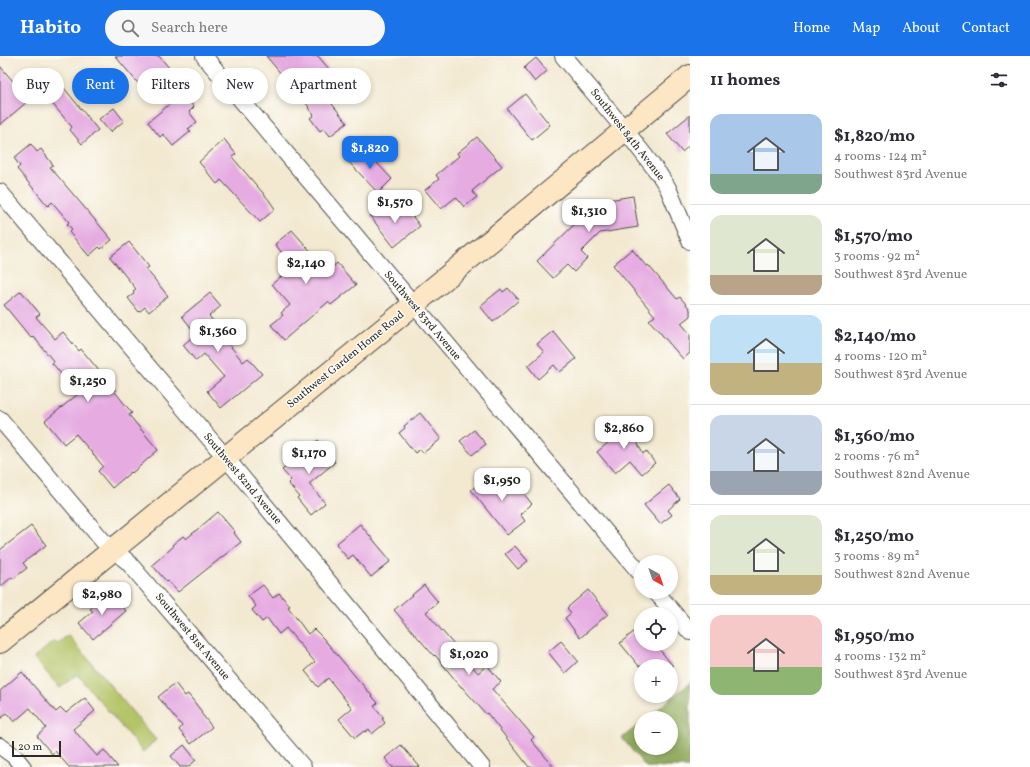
<!DOCTYPE html>
<meta charset="utf-8">
<style>
:root{--surface:#fff;--page:#f7f7f7;--text:#2b2b33;--muted:#7c7c81;--line:#e1e1e2;--accent:#1a73e8}
body{margin:0;font-family:Vollkorn,serif;background:var(--page);color:var(--text);height:100vh;display:flex;flex-direction:column;font-size:15px;white-space:nowrap}
*{box-sizing:border-box;margin:0}
p{font-size:13px;color:var(--muted)}
.icon{flex:none;width:22px;height:22px;fill:none;stroke:currentColor;stroke-width:2;stroke-linecap:round;stroke-linejoin:round}
.map{position:relative;flex:1;overflow:hidden}
.side{display:flex;flex-direction:column;background:var(--surface);width:340px}
.side>*{flex:none}
.banner{position:absolute;left:12px;top:12px;width:380px;height:36px;display:flex;gap:8px}
.needle{width:26px;rotate:140deg}
.controls{position:absolute;left:634px;top:499px;display:grid;gap:8px}
.controls a{display:grid;place-items:center;width:44px;height:44px;border-radius:50%;background:var(--surface);box-shadow:0 2px 6px #0003;font-size:20px}
.scale{position:absolute;left:12px;bottom:10px;width:49px;box-sizing:border-box;padding-left:4px;border:2px solid #2b2b2b;border-top:0;font-size:11px;line-height:14px;white-space:nowrap;color:#2b2b2b;-webkit-text-stroke:3px #fdfcf7;paint-order:stroke}
.price{position:absolute;translate:-50% -34px;padding:0 9px;border-radius:8px;background:#fff;color:#222;font-size:13px;line-height:26px;filter:drop-shadow(0 1px 2px #0008)}
.price::after{content:'';position:absolute;left:50%;top:24px;width:12px;height:9px;margin-left:-6px;background:inherit;clip-path:polygon(0 0,100% 0,50% 100%)}
.price.on{background:var(--accent);color:#fff}
ul{padding:0;list-style:none}
li{display:flex;align-items:center;gap:12px;height:100px;padding:0 20px}
li+li{border-top:1px solid var(--line)}
li span{display:grid;place-items:center;flex:none;width:112px;height:80px;border-radius:12px;color:#555}
li>.icon{margin-inline-start:auto}
span .icon{width:48px;height:48px;fill:#fffc;stroke-width:1}
li b{font-size:17px}
h2{display:flex;justify-content:space-between;align-items:center;height:48px;padding:0 20px;font-size:17px}
.tag{padding:0 14px;border-radius:18px;background:var(--surface);box-shadow:0 2px 6px #0003;font-size:14px;line-height:36px}
.tag.on{background:var(--accent);color:#fff}
header{display:flex;align-items:center;gap:24px;box-sizing:border-box;height:56px;padding:0 20px;background:var(--accent);color:#fff}
header strong{font-size:19px}
nav{display:flex;gap:22px;margin-inline-start:auto;font-size:14px}
.search{width:280px;height:36px;background:var(--page);display:flex;align-items:center;gap:10px;box-sizing:border-box;padding:0 14px;border-radius:22px;color:var(--muted);font-size:15px}
main{display:flex;flex:1;min-height:0}
.map>svg:first-child{display:block}
.green{fill:#b4c467;stroke:#707849}
.forest{fill:#8faa5c;stroke:#5d6a44}
.building{fill:#e6ace2}
.lines{fill:none;stroke-linecap:round;stroke-linejoin:round}
.minor-casing{stroke:#494844;stroke-width:18}
.secondary-casing{stroke:#494844;stroke-width:24}
.minor{stroke:#fff;stroke-width:16}
.secondary{stroke:#fce6c4;stroke-width:22}
.labels{text-anchor:middle;dominant-baseline:central;stroke-width:3;stroke-linejoin:round;paint-order:stroke}
.street-label{font-size:11px;fill:#2b2b2b;stroke:#fdfcf7}
</style>
<header>
<strong>Habito</strong>
<div class="search"><svg class="icon" aria-label="search" viewBox="0 0 24 24"><circle cx="10" cy="10" r="6"/><path d="M15 15l6 6"/></svg>Search here</div>
<nav><a>Home</a><a>Map</a><a>About</a><a>Contact</a></nav>
</header>
<main>
<div class="map">
<svg width="690" height="711" viewBox="0 0 690 711">
<rect width="100%" height="100%" fill="#fdfcf7"/>
<filter id="ink" filterUnits="userSpaceOnUse"><feTurbulence type="fractalNoise" baseFrequency=".025" numOctaves="2"/><feDisplacementMap in="SourceGraphic" scale="8" xChannelSelector="R" yChannelSelector="G"/><feConvolveMatrix kernelMatrix="1 2 1 2 8 2 1 2 1" color-interpolation-filters="sRGB"/></filter>
<filter id="wash" filterUnits="userSpaceOnUse"><feTurbulence type="fractalNoise" baseFrequency=".012" numOctaves="4" result="noise"/><feDisplacementMap in="SourceGraphic" scale="16" xChannelSelector="R" yChannelSelector="G"/><feGaussianBlur stdDeviation="0.9" result="paint"/><feColorMatrix in="noise" values="0 0 0 0 0 0 0 0 0 0 0 0 0 0 0 0 0 1.4 0 .05"/><feComposite in="paint" operator="in"/></filter>
<g filter="url(#wash)">
<rect width="100%" height="100%" fill="#f3e9d1"/>
<path class="green" d="M68,579L156,684L143,696L77,618L60,632L34,602L54,585L57,588Z"/>
<path class="forest" d="M690,627V711H646L622,682L641,667V692H671V662H647Z"/>
<g id="blocks">
<g class="building">
<path d="M115,0H159L170,13L143,33Z"/>
<path d="M266,0H318L329,13L314,25L347,67L330,80L324,72L320,75L310,62L314,59L308,52L309,51Z"/>
<path d="M536,2L547,15L535,26L524,12Z"/>
<path d="M0,10L29,44L0,69Z"/>
<path d="M60,27L98,74L82,88L70,74L72,71L45,39Z"/>
<path d="M183,37L194,51L189,56L197,66L188,73L191,75L173,90L163,78L160,81L148,66Z"/>
<path d="M525,38L550,69L532,84L507,53Z"/>
<path d="M114,52L124,65L110,76L99,63Z"/>
<path d="M690,59V89L682,96L667,78Z"/>
<path d="M477,81L502,110L472,135L477,141L464,151L456,141L441,153L425,134L439,123L436,119L459,100L457,97Z"/>
<path d="M224,83L236,98L232,101L269,144L275,153L260,166L221,124L217,128L199,106Z"/>
<path d="M31,88L37,96L41,93L53,109L50,111L112,184L101,193L99,191L89,200L69,176L72,173L67,168L69,166L52,146L48,150L17,113L20,110L14,102Z"/>
<path d="M361,90L392,123L378,137L347,104Z"/>
<path d="M633,140L638,171L600,177L581,196L587,202L574,216L567,209L553,222L537,205L585,158L583,148Z"/>
<path d="M386,147L396,159L405,151L420,170L394,191L370,160Z"/>
<path d="M292,174L328,215L337,207L356,229L331,249L328,246L284,284L271,269L283,259L281,257L290,249L272,228L293,211L275,188Z"/>
<path d="M129,186L149,211L146,213L168,240L149,256L145,251L139,256L128,242L134,238L133,235L136,233L110,201Z"/>
<path d="M632,193L646,210L648,209L677,243L680,241L690,253V260L681,267L690,278V297L683,303L649,264L655,260L613,209Z"/>
<path d="M508,232L519,244L493,266L480,250L501,233L503,236Z"/>
<path d="M21,235L40,258L36,261L55,283L63,276L79,295L81,293L116,335L115,336L132,357L129,359L158,394L132,417L131,416L112,432L98,415L103,410L76,378L64,388L45,365L78,338L52,307L54,306L33,280L31,282L4,249Z"/>
<path d="M210,237L221,250L209,260L226,280L224,282L243,306L248,302L262,318L221,352L207,335L224,321L204,298L196,305L183,289L196,278L182,260Z"/>
<path d="M553,275L576,303L560,316L554,309L538,323L528,310L544,296L537,288Z"/>
<path d="M420,357L441,383L423,397L420,393L415,397L399,377L405,372L404,370Z"/>
<path d="M619,363L635,382L643,398L646,395L655,407L642,418L630,404L615,417L597,396L615,381L608,373Z"/>
<path d="M474,374L486,388L472,399L460,385Z"/>
<path d="M318,384L335,406L309,428L325,447L311,459L297,442L299,440L288,427L291,424L282,414Z"/>
<path d="M496,414L514,436L519,432L532,448L520,458L525,465L507,479L471,434Z"/>
<path d="M669,429L680,443L668,454L672,459L660,468L644,449Z"/>
<path d="M218,456L235,476L234,477L241,486L178,536L168,525L167,526L152,509L173,491L172,489L183,480L186,483Z"/>
<path d="M360,468L391,505L371,521L353,499L348,503L336,488Z"/>
<path d="M31,470L46,489L23,507L27,512L13,523L12,521L0,531V494Z"/>
<path d="M515,490L528,505L518,513L505,498Z"/>
<path d="M263,529L273,542L279,537L290,550L288,551L308,578L314,573L322,581L378,647L374,650L384,662L382,663L385,667L372,678L369,673L365,676L364,675L355,682L339,663L352,652L328,622L318,631L305,615L315,606L286,572L279,578L267,562L262,566L252,554L256,550L248,540Z"/>
<path d="M424,529L438,546L426,556L478,617L487,609L501,626L492,633L534,681L531,684L554,711H529L487,657L486,658L462,631H461L435,599L434,600L394,554Z"/>
<path d="M588,534L608,558L580,582L565,562L571,557L567,552Z"/>
<path d="M110,536L126,555L93,583L79,567L93,555L90,553Z"/>
<path d="M641,570V588H655L673,610H639L620,587Z"/>
<path d="M561,585L578,605L565,617L548,596Z"/>
<path d="M22,616L56,656L61,652L66,657L85,642L95,655L73,673L97,700L104,694L118,711H69L55,695L52,698L37,680L46,672L30,652L14,666L7,657L0,663V635Z"/>
<path d="M175,627L185,640L188,638L202,656L201,657L212,671L191,688L179,674L182,670L158,641Z"/>
<path d="M184,689L196,704L188,711H180L171,700Z"/>
<path d="M401,689L420,711H392L385,702Z"/>
</g>
</g>
</g>
<g filter="url(#ink)">
<use href="#blocks" fill-opacity="0" stroke="#494844" stroke-width="1"/>
<g class="lines">
<g class="minor-casing">
<g id="minor">
<path d="M204,0L641,518"/>
<path d="M563,0L625,74L659,118L668,132L690,185"/>
<path d="M0,136L226,402L482,711"/>
<path d="M0,363L103,485L128,506L303,711"/>
<path d="M656,536L690,576"/>
<path d="M0,690L14,700L23,711"/>
</g>
</g>
<g class="secondary-casing">
<path id="secondary" d="M0,586L413,249L690,20"/>
</g>
<use href="#minor" class="minor"/>
<use href="#secondary" class="secondary"/>
</g>
</g>
<g class="labels">
<g class="street-label">
<text transform="translate(627 79) rotate(52)">Southwest 84th Avenue</text>
<text transform="translate(422 260) rotate(50)">Southwest 83rd Avenue</text>
<text transform="translate(346 304) rotate(-39)">Southwest Garden Home Road</text>
<text transform="translate(242 423) rotate(50)">Southwest 82nd Avenue</text>
<text transform="translate(192 581) rotate(50)">Southwest 81st Avenue</text>
</g>
</g>
</svg>
<div class="controls">
<a><svg class="needle" viewBox="-14 -14 28 28"><path d="M0-13l5 13h-10z" fill="#e53935"/><path d="M0 13l5-13h-10z" fill="#7c7c81"/></svg></a>
<a><svg class="icon" aria-label="locate" viewBox="0 0 24 24"><circle cx="12" cy="12" r="6"/><path d="M12 2v4M12 18v4M2 12h4M18 12h4"/></svg></a>
<a>+</a>
<a>−</a>
</div>
<div class="scale">20 m</div>
<b class="price on" style="left:370px;top:114px">$1,820</b>
<b class="price" style="left:395px;top:168px">$1,570</b>
<b class="price" style="left:589px;top:177px">$1,310</b>
<b class="price" style="left:306px;top:229px">$2,140</b>
<b class="price" style="left:218px;top:297px">$1,360</b>
<b class="price" style="left:88px;top:347px">$1,250</b>
<b class="price" style="left:624px;top:394px">$2,860</b>
<b class="price" style="left:309px;top:419px">$1,170</b>
<b class="price" style="left:502px;top:446px">$1,950</b>
<b class="price" style="left:102px;top:560px">$2,980</b>
<b class="price" style="left:469px;top:620px">$1,020</b>
<div class="banner">
<a class="tag">Buy</a>
<a class="tag on">Rent</a>
<a class="tag">Filters</a>
<a class="tag">New</a>
<a class="tag">Apartment</a>
</div>
</div>
<section class="side">
<h2>11 homes<svg class="icon" aria-label="filters" viewBox="0 0 24 24"><path d="M4 7h16M4 17h16"/><circle cx="9" cy="7" r="2"/><circle cx="15" cy="17" r="2"/></svg></h2>
<ul>
<li><span style="background:linear-gradient(#a9c7e8 75%,#7fa58c 0)"><svg class="icon" aria-label="home" viewBox="0 0 24 24"><path d="M3 11l9-7 9 7M6 9v11h12V9"/></svg></span><div><b>$1,820/mo</b><p>4 rooms · 124 m²</p><p>Southwest 83rd Avenue</p></div></li>
<li><span style="background:linear-gradient(#dfe7d0 75%,#b9a48a 0)"><svg class="icon" aria-label="home" viewBox="0 0 24 24"><path d="M3 11l9-7 9 7M6 9v11h12V9"/></svg></span><div><b>$1,570/mo</b><p>3 rooms · 92 m²</p><p>Southwest 83rd Avenue</p></div></li>
<li><span style="background:linear-gradient(#bfe0f5 60%,#c2b280 0)"><svg class="icon" aria-label="home" viewBox="0 0 24 24"><path d="M3 11l9-7 9 7M6 9v11h12V9"/></svg></span><div><b>$2,140/mo</b><p>4 rooms · 120 m²</p><p>Southwest 83rd Avenue</p></div></li>
<li><span style="background:linear-gradient(#c9d6e8 70%,#9aa5b1 0)"><svg class="icon" aria-label="home" viewBox="0 0 24 24"><path d="M3 11l9-7 9 7M6 9v11h12V9"/></svg></span><div><b>$1,360/mo</b><p>2 rooms · 76 m²</p><p>Southwest 82nd Avenue</p></div></li>
<li><span style="background:linear-gradient(#dfe7d0 75%,#c2b280 0)"><svg class="icon" aria-label="home" viewBox="0 0 24 24"><path d="M3 11l9-7 9 7M6 9v11h12V9"/></svg></span><div><b>$1,250/mo</b><p>3 rooms · 89 m²</p><p>Southwest 82nd Avenue</p></div></li>
<li><span style="background:linear-gradient(#f6c9c9 65%,#8fb573 0)"><svg class="icon" aria-label="home" viewBox="0 0 24 24"><path d="M3 11l9-7 9 7M6 9v11h12V9"/></svg></span><div><b>$1,950/mo</b><p>4 rooms · 132 m²</p><p>Southwest 83rd Avenue</p></div></li>
</ul>
</section>
</main>
